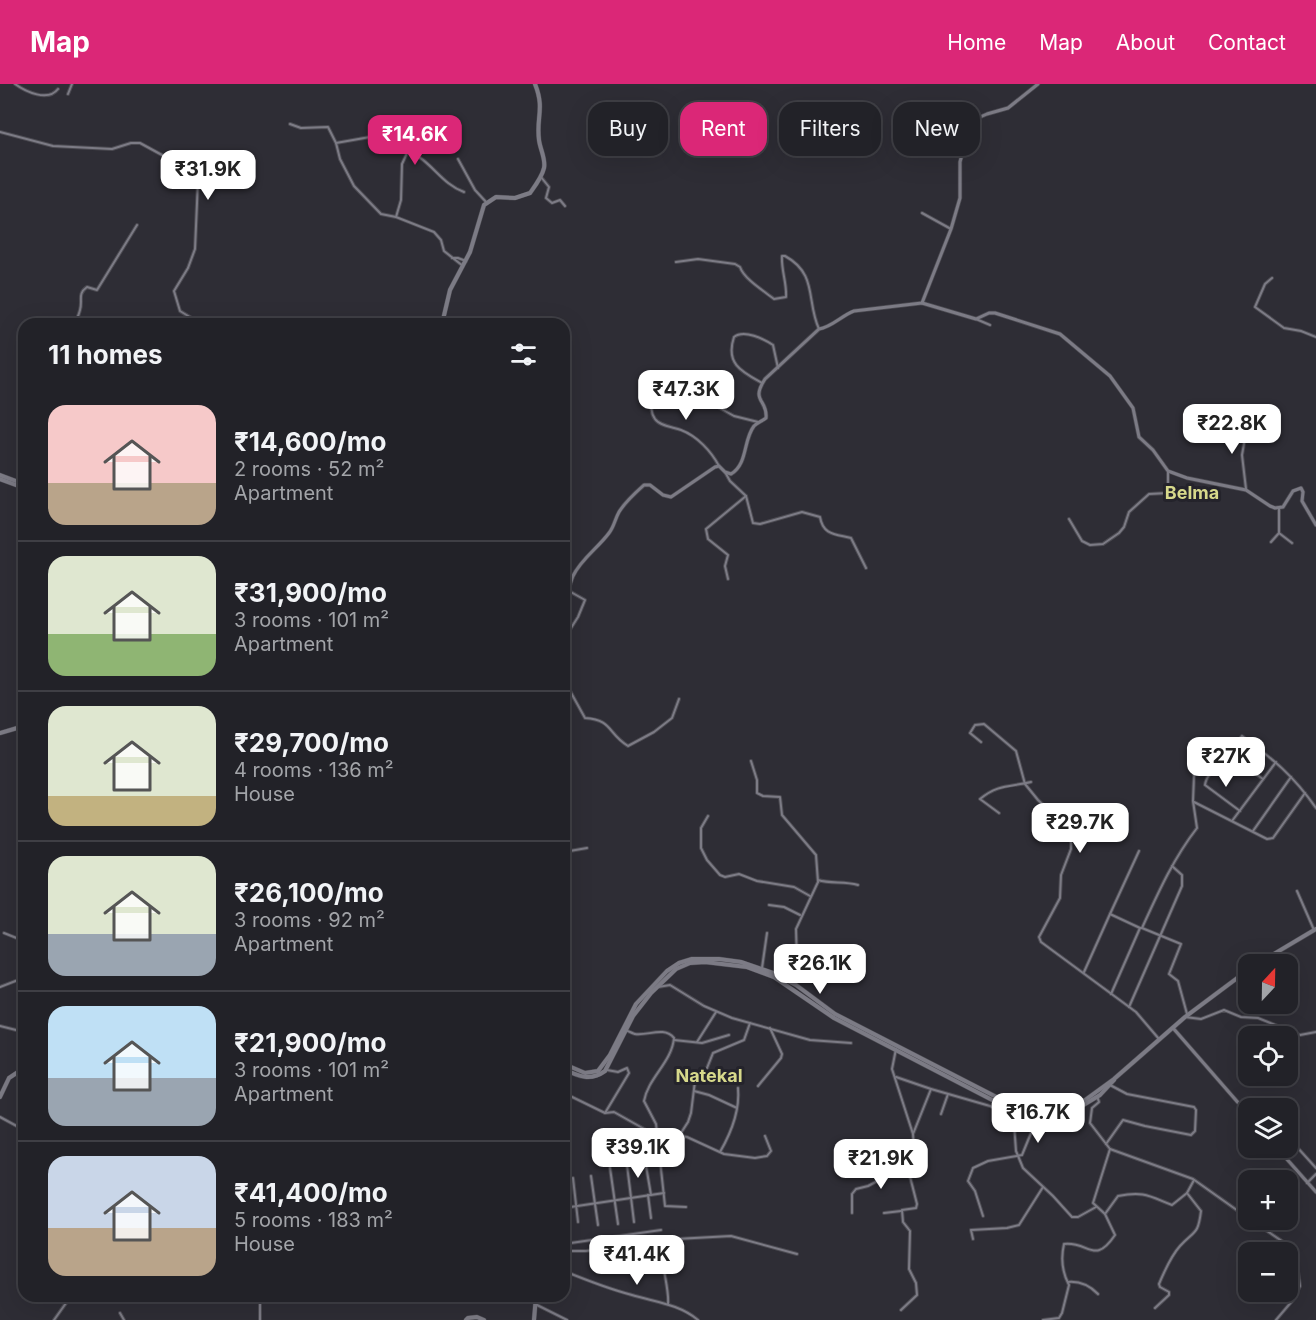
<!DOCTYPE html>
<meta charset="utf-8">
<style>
:root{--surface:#222228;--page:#2e2f34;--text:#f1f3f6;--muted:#a2a4a8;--line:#3f3f45;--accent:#db2777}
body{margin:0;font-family:Inter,sans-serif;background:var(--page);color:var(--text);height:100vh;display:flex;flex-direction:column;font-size:22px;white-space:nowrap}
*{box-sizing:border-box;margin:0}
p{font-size:20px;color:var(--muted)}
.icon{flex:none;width:33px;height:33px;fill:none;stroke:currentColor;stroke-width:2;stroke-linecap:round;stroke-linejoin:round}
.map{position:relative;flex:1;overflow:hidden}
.sheet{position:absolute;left:18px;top:234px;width:552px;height:984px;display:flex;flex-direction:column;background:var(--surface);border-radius:18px;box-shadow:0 6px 24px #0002,0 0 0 2px var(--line)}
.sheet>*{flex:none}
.top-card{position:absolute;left:588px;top:18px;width:570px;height:54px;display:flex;gap:12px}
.needle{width:39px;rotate:22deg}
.fabs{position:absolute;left:1238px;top:870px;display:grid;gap:12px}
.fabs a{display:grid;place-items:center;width:60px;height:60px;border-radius:12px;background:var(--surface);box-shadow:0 6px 24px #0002,0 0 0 2px var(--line);font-size:30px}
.price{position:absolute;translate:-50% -51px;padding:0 14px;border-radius:12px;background:#fff;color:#222;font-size:20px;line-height:39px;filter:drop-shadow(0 2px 3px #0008)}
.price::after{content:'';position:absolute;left:50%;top:36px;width:18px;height:14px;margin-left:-9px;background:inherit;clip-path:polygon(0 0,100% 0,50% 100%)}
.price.on{background:var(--accent);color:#fff}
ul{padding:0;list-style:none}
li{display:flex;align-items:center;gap:18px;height:150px;padding:0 30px}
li+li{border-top:2px solid var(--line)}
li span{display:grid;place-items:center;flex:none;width:168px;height:120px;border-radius:18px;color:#555}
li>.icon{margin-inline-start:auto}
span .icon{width:72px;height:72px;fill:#fffc;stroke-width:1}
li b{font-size:26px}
h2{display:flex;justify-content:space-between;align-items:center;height:72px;padding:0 30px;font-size:26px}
.chip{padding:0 21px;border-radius:18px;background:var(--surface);box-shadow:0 6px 24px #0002,0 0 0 2px var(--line);font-size:21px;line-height:54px}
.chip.on{background:var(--accent);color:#fff}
header{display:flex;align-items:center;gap:36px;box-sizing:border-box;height:84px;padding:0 30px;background:var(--accent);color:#fff}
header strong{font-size:28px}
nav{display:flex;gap:33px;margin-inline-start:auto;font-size:21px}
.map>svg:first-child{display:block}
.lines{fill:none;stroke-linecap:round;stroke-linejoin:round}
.minor-casing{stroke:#4b4a51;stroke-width:4}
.tertiary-casing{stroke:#4b4a51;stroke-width:4.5}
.secondary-casing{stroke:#4b4a51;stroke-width:5}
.minor{stroke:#7c7b85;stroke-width:2}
.tertiary{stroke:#7c7b85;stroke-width:3}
.secondary{stroke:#7c7b85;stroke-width:4}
.labels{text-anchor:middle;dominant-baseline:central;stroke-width:6;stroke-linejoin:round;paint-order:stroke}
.quarter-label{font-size:18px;font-weight:bold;fill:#d7d98b;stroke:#24232b}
</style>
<header>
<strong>Map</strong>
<nav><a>Home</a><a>Map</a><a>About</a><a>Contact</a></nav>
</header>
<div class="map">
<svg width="1316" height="1236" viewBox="0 0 1316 1236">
<rect width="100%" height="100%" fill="#2e2d35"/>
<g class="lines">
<g class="minor-casing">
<g id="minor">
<path d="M15,0C26,8 48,18 58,5"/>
<path d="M68,10L72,0"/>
<path d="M290,40L301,44L328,43L336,59L340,75L354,102L381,130L396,133L434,148L441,156L444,167L463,182"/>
<path d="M0,48L53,62L112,65L131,59H140L162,71"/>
<path d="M336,59L370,53H402"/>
<path d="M458,75L475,106L487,119"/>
<path d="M541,93L549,103L546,114L552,119L560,116L565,122"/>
<path d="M922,129L951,145"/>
<path d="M396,133L401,116L402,80L408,67C431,76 441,100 464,108"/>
<path d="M452,174H458L466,177"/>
<path d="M676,178L698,175L735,180L740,183C744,195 764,207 774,215L786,213C787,199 781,186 782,172H785C818,190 806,217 819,245"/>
<path d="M1272,194L1265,200L1255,223L1284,244L1301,247L1316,253"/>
<path d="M976,235L990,241"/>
<path d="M75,240C77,235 79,230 80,226C83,216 77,210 87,203L97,206L137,141"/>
<path d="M197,240L193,235L180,227L174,207L188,184L195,165L198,96"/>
<path d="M762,299C742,288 725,280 734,253C744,245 764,255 773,261L778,284"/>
<path d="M648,302L652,306C652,316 649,327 655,335C660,342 673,343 681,346C697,352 711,367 719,382"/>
<path d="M709,318L734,332L758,338"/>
<path d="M725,388L730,397L746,412L753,439L760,440L802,428L820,433C823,451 835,450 851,454L866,484"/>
<path d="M1246,405L1242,371L1248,337"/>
<path d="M1279,424V449L1292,459"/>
<path d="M1069,435L1082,457L1090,461L1103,460L1119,449L1124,443L1129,428L1149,410L1168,409V387"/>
<path d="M1271,458L1279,449"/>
<path d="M728,495L725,482L728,471L708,455L706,445L746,412"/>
<path d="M564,555L578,533L585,516L569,507"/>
<path d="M564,596L585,634C613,636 607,649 628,662L654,648L672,634L679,615"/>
<path d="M981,658L970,649L975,641L984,640L1016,667L1025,700L1038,716L1071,748V765L1061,791L1060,814L1039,853L1041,858L1136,928L1159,955"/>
<path d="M1229,671L1263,695"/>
<path d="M751,677L757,696V709L763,712L780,713L782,731L816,771L818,798L796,845L797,878L788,897"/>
<path d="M1221,679C1214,685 1206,692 1205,701L1240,727"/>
<path d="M1194,718L1267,755L1273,754L1305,709"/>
<path d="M999,729L980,715C998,700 1010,703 1031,698"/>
<path d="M708,732L701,744V764L707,776L720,791L725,793L739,790L757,797L794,803L810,812"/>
<path d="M1232,737L1276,678"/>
<path d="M1253,747L1291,693"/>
<path d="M564,768L587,764"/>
<path d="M818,798V796C831,800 844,797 858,801"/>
<path d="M1297,807L1314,846"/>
<path d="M769,821L784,823L800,831"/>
<path d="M1110,830L1139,767"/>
<path d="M1142,844L1181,860L1169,890L1178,897L1187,930"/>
<path d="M4,849L24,857"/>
<path d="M762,884L767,849"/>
<path d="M1084,888L1110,830L1140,844"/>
<path d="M0,903L18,896L24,891"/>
<path d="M658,903L670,901L704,922L732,934L810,956L851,959"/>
<path d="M1111,910L1140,844H1142C1158,809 1173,775 1197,744L1193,717L1194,692L1191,675L1198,656L1221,679L1242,652C1274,676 1293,691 1316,724"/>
<path d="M1129,923L1182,802V791L1172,782"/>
<path d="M1185,933L1201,935L1224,926L1241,933L1258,934L1300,951L1316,948"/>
<path d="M0,942L24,948"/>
<path d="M625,946C626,946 634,950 635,950C648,952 664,942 674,954C672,978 648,994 644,1017L656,1040L657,1049"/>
<path d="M674,956L702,959L729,951"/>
<path d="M697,958L716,928"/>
<path d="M896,993L931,1005L990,1022L1007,1031L1014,1039L1016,1067L1023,1084L1053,1112L1072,1133H1078L1096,1123"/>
<path d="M758,1002L781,974L782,970L770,944"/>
<path d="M694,1007L709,1011L737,1024"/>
<path d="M564,1009L605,1029L614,1028L646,1046L687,1053L724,1070L755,1074L767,1072L771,1067L765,1052"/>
<path d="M1097,1012L1099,1018L1092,1024L1090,1039L1110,1065L1193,1095L1248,1134"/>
<path d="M1255,1015L1264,1024"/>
<path d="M605,1029L629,989L627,984L618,988L607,986"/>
<path d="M941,1030L948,1010"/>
<path d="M0,1033L24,1046"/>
<path d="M913,1050L931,1005"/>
<path d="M679,1052L688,1038L691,1029L695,997L707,984L713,969L744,956L750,939"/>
<path d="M1287,1052L1316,1084"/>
<path d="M1106,1060L1123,1036L1145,1042L1191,1051L1195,1047L1196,1026L1194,1023L1127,1010L1110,1001"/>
<path d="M720,1068C731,1049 740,1026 738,1004"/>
<path d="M645,1076L651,1111"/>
<path d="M660,1076L665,1122L686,1123"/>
<path d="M627,1081L634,1138"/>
<path d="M610,1084L618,1140"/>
<path d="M591,1092L598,1141"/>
<path d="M573,1094L578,1138"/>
<path d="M1307,1099L1316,1090"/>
<path d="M648,1111L651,1134"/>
<path d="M564,1124L664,1109"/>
<path d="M852,1129V1110L856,1105L868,1102L907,1081L914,1066L913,1050L892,985L896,965"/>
<path d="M884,1129L901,1127"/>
<path d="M1105,1130L1118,1112C1144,1107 1149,1112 1172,1121L1187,1109"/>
<path d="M983,1132L975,1107L968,1097L973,1084L988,1077L1022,1071L1038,1032"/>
<path d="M1251,1136L1295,1166L1300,1202L1293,1216L1276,1236"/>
<path d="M973,1155L971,1146L1007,1144L1019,1141L1043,1103"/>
<path d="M564,1160L661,1146"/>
<path d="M564,1167H586L627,1161"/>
<path d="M564,1187C586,1196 609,1205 632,1211C655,1218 679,1220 698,1236"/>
<path d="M1068,1198C1079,1197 1090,1202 1098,1210"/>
<path d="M535,1220L567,1236"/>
<path d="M668,1220C670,1203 657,1171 665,1159L676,1155L731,1152L797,1170"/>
<path d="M1155,1224L1169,1211V1208L1160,1203L1159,1200C1164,1188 1171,1172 1180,1162C1195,1146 1198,1151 1201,1127L1187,1109L1194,1096"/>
<path d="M901,1226L917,1211L916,1199L909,1185L910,1147L903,1138L902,1126L916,1124L917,1120L907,1081"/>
<path d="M120,1229L124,1236"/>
<path d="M54,1236L71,1212"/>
<path d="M260,1236V1212"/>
<path d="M1043,1236L1059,1234L1062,1229L1069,1201C1062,1188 1061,1173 1064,1160C1089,1157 1094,1182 1115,1151L1105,1130L1093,1119L1110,1065"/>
</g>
</g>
<g class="tertiary-casing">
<g id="tertiary">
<path d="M922,219L976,235L989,229H995L1060,250L1110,292L1133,324L1139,353L1153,366L1168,387L1187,394L1246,406L1270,422L1275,424L1283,423L1293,407L1301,404L1303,408L1302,417L1316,441"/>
<path d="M564,513C569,507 570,499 573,492C581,475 598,464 609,449C614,443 615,435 619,428C625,418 635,409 644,401H650L663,411L671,413L715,383L719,382L725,388L731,390C748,380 743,356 754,342C757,339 762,337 766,334C768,315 750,318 765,295L819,245C832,243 841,232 854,227L922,219L951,145L960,114V78L971,37L987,30L1008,24L1038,0"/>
<path d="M1173,944L1248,1030"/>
<path d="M1277,1064L1316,1108"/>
</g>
</g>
<g class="secondary-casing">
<g id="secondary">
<path d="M442,240L450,206L470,168L484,121L496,113L515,114L530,109C535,102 542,93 544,84C546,75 540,65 539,56C536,33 545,25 535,0"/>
<path d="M0,391L24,400"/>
<path d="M0,395L24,404"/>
<path d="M0,649L24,642"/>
<path d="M1257,880L1316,845"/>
<path d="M564,980L585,989L598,987L610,971L636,920L667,887L679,879L692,875H719L741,878L773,889L796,901L835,930L1010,1020L1028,1026L1044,1028L1063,1026L1081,1019L1114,995L1185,933L1248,886"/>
<path d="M564,985C579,993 591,997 605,987L633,932L651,909L676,885L690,879L705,878L747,883L774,893L834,934L1000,1020L1030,1031L1051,1032L1075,1026L1100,1011L1114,996"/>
<path d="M0,1013L9,994L24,984"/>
<path d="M466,1236L468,1234L477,1233L484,1236"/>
<path d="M534,1236L536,1212"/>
</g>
</g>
<use href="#minor" class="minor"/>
<use href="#tertiary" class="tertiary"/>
<use href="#secondary" class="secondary"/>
</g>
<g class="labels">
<g class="quarter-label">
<text x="1192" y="408">Belma</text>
<text x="709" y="991">Natekal</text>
</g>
</g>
</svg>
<div class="fabs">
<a><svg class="needle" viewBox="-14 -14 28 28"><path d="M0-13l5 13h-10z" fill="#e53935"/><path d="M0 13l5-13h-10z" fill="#a2a4a8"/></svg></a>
<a><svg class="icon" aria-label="locate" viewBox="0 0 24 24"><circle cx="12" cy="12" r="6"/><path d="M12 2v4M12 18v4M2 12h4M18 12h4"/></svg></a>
<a><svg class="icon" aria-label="layers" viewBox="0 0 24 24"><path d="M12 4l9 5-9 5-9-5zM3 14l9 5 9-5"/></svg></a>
<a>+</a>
<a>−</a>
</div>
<b class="price on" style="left:415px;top:82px">₹14.6K</b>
<b class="price" style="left:208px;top:117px">₹31.9K</b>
<b class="price" style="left:686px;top:337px">₹47.3K</b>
<b class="price" style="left:1232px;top:371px">₹22.8K</b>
<b class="price" style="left:1226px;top:704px">₹27K</b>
<b class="price" style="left:1080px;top:770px">₹29.7K</b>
<b class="price" style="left:820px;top:911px">₹26.1K</b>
<b class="price" style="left:1038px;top:1060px">₹16.7K</b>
<b class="price" style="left:638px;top:1095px">₹39.1K</b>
<b class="price" style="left:881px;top:1106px">₹21.9K</b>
<b class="price" style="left:637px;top:1202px">₹41.4K</b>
<div class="top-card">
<a class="chip">Buy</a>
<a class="chip on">Rent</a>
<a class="chip">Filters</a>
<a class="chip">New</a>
</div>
<section class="sheet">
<h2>11 homes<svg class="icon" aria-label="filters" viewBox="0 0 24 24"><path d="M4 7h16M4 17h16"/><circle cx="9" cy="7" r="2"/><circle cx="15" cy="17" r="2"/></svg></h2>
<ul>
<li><span style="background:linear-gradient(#f6c9c9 65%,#b9a48a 0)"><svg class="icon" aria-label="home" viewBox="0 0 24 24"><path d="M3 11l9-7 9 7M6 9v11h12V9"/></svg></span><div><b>₹14,600/mo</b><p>2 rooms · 52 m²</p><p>Apartment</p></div></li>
<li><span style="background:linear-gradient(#dfe7d0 65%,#8fb573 0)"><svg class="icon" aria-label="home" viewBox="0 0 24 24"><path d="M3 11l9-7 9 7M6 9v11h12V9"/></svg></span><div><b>₹31,900/mo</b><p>3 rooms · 101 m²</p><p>Apartment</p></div></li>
<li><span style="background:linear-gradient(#dfe7d0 75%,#c2b280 0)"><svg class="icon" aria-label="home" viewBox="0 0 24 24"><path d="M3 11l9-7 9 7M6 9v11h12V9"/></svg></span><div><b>₹29,700/mo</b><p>4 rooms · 136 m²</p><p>House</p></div></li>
<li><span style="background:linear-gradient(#dfe7d0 65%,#9aa5b1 0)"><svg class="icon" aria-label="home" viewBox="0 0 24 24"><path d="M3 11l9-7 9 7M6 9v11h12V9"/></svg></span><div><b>₹26,100/mo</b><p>3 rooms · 92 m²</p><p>Apartment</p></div></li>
<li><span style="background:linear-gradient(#bfe0f5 60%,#9aa5b1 0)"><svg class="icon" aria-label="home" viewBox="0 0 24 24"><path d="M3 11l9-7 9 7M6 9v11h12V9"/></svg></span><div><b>₹21,900/mo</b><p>3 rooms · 101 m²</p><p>Apartment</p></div></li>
<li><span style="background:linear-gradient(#c9d6e8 60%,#b9a48a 0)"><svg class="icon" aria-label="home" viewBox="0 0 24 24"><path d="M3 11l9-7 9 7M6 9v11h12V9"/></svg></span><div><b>₹41,400/mo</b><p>5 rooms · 183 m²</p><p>House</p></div></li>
</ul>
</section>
</div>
